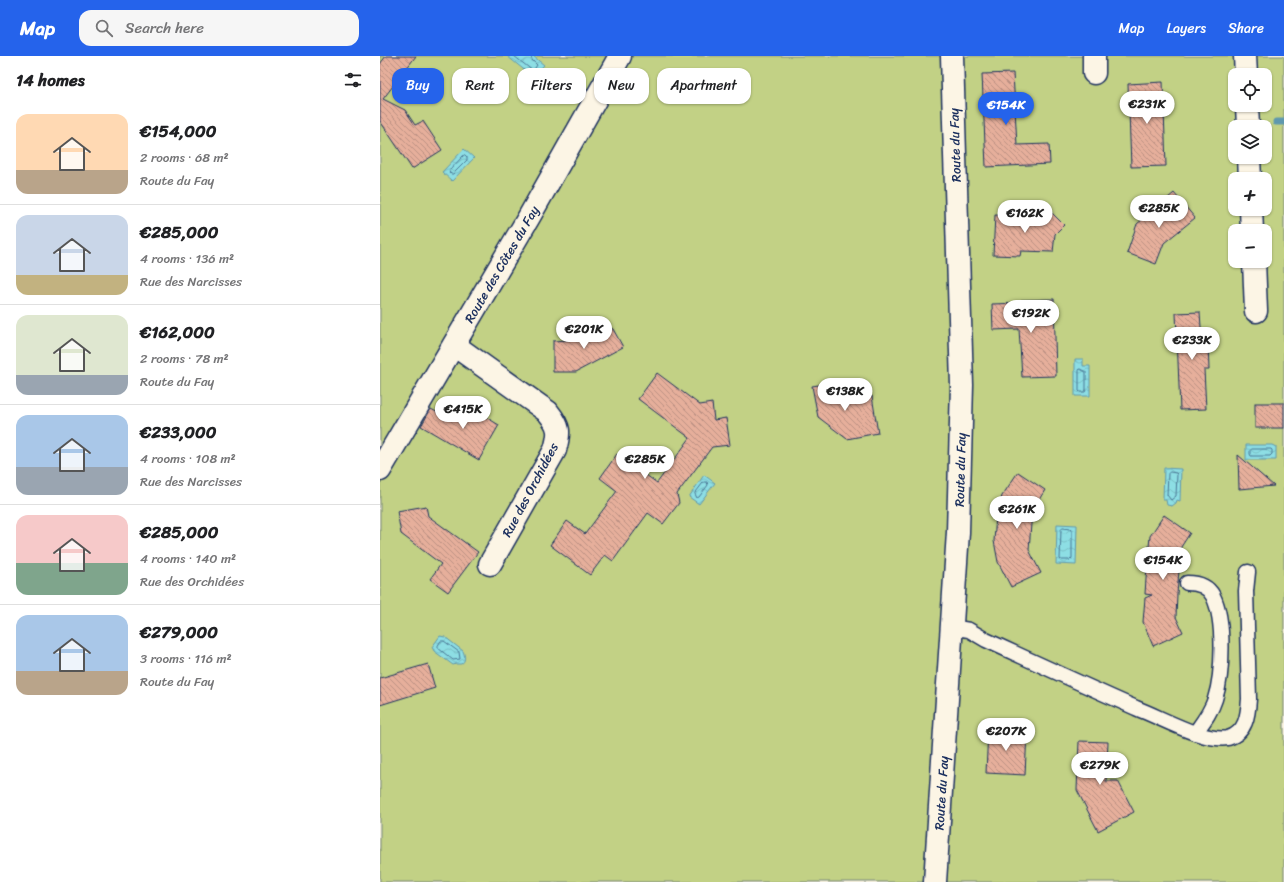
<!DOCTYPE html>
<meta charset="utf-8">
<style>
:root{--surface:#fff;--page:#f6f6f6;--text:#202124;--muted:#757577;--line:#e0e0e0;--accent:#2563eb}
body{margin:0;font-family:Sriracha,sans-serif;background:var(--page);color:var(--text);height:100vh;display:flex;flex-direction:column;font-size:15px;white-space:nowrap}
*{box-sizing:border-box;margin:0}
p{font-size:13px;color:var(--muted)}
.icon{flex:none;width:22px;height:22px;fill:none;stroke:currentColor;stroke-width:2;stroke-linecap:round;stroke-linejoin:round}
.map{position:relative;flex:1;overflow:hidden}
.side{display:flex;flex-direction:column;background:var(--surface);width:380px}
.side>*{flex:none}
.guide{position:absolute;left:12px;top:12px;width:380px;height:36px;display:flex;gap:8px}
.buttons{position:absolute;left:848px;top:12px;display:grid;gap:8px}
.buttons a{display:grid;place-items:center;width:44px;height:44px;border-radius:8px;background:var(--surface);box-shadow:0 1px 3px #0004;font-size:20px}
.price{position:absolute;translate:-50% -34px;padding:0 9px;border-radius:14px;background:#fff;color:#222;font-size:13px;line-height:26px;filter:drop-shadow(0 1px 2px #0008)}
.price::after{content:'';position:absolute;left:50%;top:24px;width:12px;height:9px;margin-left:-6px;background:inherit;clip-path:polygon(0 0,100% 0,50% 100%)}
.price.selected{background:var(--accent);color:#fff}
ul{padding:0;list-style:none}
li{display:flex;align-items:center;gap:12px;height:100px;padding:0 16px}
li+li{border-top:1px solid var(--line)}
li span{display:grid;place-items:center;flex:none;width:112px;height:80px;border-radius:12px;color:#555}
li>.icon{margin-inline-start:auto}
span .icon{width:48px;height:48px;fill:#fffc;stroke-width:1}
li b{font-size:17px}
h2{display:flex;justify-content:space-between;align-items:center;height:48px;padding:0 16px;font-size:17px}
.pill{padding:0 14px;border-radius:12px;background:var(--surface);box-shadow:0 1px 3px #0004;font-size:14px;line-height:36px}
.pill.selected{background:var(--accent);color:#fff}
header{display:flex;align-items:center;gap:24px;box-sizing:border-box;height:56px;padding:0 20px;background:var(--accent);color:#fff}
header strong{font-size:19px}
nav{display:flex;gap:22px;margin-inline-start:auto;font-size:14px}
.search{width:280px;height:36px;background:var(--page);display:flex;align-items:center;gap:10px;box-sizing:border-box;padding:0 14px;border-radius:12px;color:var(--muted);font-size:15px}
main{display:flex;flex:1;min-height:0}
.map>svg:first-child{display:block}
.grass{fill:#c2d185;stroke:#6e8072;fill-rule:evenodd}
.water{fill:url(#water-waves);stroke:#5f98ae}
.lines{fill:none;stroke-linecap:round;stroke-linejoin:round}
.shore{stroke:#497594;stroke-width:1}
.stream{stroke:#5f98ae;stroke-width:7}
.building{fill:url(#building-back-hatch);stroke:#1b2f5e}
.lane-casing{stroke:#1b2f5e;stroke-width:17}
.street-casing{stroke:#1b2f5e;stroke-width:25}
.lane{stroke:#fcf5e5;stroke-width:14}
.street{stroke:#fcf5e5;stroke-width:22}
.labels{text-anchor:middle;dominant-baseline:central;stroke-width:4;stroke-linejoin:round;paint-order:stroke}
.street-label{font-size:13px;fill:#1b2f5e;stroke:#fcf5e5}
</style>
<header>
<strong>Map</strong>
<div class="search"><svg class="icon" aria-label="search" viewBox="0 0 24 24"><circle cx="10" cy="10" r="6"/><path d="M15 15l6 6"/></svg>Search here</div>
<nav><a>Map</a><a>Layers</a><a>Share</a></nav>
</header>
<main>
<section class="side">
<h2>14 homes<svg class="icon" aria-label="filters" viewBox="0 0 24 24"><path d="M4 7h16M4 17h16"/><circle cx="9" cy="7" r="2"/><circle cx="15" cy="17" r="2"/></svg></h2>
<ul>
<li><span style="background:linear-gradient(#ffd9b3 70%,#b9a48a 0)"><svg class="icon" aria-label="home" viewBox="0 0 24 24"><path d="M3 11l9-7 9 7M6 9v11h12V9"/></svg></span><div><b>€154,000</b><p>2 rooms · 68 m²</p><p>Route du Fay</p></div></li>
<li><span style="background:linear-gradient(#c9d6e8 75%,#c2b280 0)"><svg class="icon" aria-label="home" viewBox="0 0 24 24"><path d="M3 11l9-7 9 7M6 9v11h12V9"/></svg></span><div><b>€285,000</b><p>4 rooms · 136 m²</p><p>Rue des Narcisses</p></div></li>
<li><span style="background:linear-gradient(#dfe7d0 75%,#9aa5b1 0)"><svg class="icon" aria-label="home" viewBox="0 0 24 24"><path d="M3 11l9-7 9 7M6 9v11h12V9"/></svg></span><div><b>€162,000</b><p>2 rooms · 78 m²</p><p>Route du Fay</p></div></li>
<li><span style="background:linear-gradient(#a9c7e8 65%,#9aa5b1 0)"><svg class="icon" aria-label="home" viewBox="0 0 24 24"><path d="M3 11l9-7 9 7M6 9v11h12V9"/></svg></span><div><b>€233,000</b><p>4 rooms · 108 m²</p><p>Rue des Narcisses</p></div></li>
<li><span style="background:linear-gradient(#f6c9c9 60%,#7fa58c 0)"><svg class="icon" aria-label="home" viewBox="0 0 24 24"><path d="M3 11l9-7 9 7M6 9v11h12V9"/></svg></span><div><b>€285,000</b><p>4 rooms · 140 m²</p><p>Rue des Orchidées</p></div></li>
<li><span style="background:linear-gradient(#a9c7e8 70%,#b9a48a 0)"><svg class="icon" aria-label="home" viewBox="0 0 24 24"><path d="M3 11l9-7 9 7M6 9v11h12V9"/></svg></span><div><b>€279,000</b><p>3 rooms · 116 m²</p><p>Route du Fay</p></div></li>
</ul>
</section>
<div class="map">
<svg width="904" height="826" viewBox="0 0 904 826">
<defs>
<pattern id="water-waves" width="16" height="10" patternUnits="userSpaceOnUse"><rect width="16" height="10" fill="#8ddee4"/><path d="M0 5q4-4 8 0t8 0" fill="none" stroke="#79bfc6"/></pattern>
<pattern id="building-back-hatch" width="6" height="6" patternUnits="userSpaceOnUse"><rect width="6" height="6" fill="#e6af9b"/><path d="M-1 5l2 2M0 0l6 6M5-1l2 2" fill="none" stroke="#ba8f82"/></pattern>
</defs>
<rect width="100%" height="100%" fill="#fcf5e5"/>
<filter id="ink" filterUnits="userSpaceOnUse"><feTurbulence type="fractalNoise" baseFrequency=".025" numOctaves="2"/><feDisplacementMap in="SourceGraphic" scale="8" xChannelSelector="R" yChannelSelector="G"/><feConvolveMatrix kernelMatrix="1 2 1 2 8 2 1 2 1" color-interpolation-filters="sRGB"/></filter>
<g filter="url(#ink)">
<path class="grass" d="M0,0H904V826H0ZM855,19H885V49H855ZM855,71H885V101H855ZM855,123H885V153H855ZM855,175H885V205H855Z"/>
<g class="water">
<path d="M127,0H153L164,9L153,21Z"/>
<path d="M84,93L94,102L72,125L62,116Z"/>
<path d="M695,303H703V310H710V340H695Z"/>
<path d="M866,389H892L896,391V404H866Z"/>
<path d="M784,412L801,413L800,445L797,444L796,447L792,450L787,449L786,444H783Z"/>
<path d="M324,419L335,427L319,448L309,441Z"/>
<path d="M677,468L697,469L696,509L676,508Z"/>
<path d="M60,580L65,581L83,595C85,600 86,605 81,608H76L73,609L54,595L52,591Z"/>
</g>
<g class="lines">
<g class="shore">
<path d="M134,0L153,15L157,9L152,4L151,0"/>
<path d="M85,99L87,101V104L73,118H71L69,116V115L83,100Z"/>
<path d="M700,313L706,316V334L705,336H700L699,335V315Z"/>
<path d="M872,393H891L892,394V398L890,400H871L870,398V395Z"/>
<path d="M790,416L796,417L797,418L796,440L791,444L787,439L788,418Z"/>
<path d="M324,426H327L328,429L319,441L317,442L315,438Z"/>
<path d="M683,472L691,473L692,474V502L690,504H681L680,503L681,474Z"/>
<path d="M61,585H64L79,596L80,603L73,604L58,592V590Z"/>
</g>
<path class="stream" d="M896,66H904"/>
</g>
<g class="building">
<path d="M6,0H36L3,43L25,54L35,69L43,65L62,94L32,113L0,65V8Z"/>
<path d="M633,17L637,89L669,88L670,108L606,111L602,18Z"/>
<path d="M783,26L786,110L751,111L748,28Z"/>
<path d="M794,137L815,162L784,187L776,208L747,197L757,168Z"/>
<path d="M670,155L684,169L675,178L673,196L641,195L640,200L613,199L615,159L662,162Z"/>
<path d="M674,243L676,320L642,321L639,273L613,274L612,248L641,247V244Z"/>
<path d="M820,256L822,286H828L829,314H824L826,353L800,354L796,257Z"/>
<path d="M222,269L233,273L243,291L196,316H173V285L188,284L197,280L198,283Z"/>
<path d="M277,317L320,349L332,347L334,364L346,362L350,389L332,391L297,438L299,447L283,468L268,457L233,505L225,499L210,519L170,489L187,465L205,478L237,435L220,422L237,398L277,427L310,382L258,343Z"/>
<path d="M458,326L461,346L492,340L498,377L467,383L438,361L432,330Z"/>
<path d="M81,346L119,369L99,404L41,370L51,353L71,364Z"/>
<rect x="875" y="347" width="29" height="25"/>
<path d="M858,399L894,430L859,433Z"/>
<path d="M638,416L665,434L652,455L649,494L661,517L631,531L618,506L614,485L616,460L622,440Z"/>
<path d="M46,450L48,460L98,496L68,536L50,523L61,508L21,478L17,455Z"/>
<path d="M784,459L810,477L801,491L797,538L796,561L803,576L773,590L763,566L765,542L772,539L765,538L766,523L770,480Z"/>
<path d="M48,608L55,632L0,649V622Z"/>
<path d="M608,674L647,676L645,719L606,717Z"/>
<path d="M699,685L728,686L726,725H738L754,756L718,775L697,734Z"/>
</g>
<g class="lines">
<g class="lane-casing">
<g id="lane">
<path d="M807,527C817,527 828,530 833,540C845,564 843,618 835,643C831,656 823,666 815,677"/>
<path d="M571,571L589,574L606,584C656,607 706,630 756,652C776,660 795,670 815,677C824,680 838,684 848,682C866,677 868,659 869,643L866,535L868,516"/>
</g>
</g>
<g class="street-casing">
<g id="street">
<path d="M714,0V17"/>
<path d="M865,0L866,19"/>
<path d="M867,49L868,71"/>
<path d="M869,101L870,123"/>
<path d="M871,153L872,175"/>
<path d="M874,205L876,255"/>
<path d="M74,289L168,356C180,371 180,376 175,394L110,508"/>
<path id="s1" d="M0,414L149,161L240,0"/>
<path id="s2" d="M555,826L578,476L582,329L572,0"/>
</g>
</g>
<use href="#lane" class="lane"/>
<use href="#street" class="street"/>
</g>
</g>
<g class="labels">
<g class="street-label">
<text transform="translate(575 89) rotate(-92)">Route du Fay</text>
<text stroke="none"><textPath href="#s1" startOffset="239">Route des Côtes du Fay</textPath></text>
<text stroke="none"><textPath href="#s2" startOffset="413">Route du Fay</textPath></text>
<text transform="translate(150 434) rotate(-62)">Rue des Orchidées</text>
<text stroke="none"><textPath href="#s2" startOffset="89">Route du Fay</textPath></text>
</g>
</g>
</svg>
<div class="buttons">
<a><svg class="icon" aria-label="locate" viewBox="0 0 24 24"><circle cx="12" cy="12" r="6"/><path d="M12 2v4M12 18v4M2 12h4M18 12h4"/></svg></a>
<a><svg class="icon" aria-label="layers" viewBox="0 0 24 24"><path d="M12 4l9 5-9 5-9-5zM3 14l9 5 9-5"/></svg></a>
<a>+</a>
<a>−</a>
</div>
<b class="price" style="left:767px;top:69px">€231K</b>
<b class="price selected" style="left:626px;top:70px">€154K</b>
<b class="price" style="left:779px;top:173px">€285K</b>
<b class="price" style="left:645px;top:178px">€162K</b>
<b class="price" style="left:651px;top:278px">€192K</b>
<b class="price" style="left:204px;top:294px">€201K</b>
<b class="price" style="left:812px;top:305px">€233K</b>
<b class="price" style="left:465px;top:356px">€138K</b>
<b class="price" style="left:83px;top:374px">€415K</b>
<b class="price" style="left:265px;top:424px">€285K</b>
<b class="price" style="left:637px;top:474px">€261K</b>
<b class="price" style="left:783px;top:525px">€154K</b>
<b class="price" style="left:626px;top:696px">€207K</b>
<b class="price" style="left:720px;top:730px">€279K</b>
<div class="guide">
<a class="pill selected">Buy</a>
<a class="pill">Rent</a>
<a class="pill">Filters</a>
<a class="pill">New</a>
<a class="pill">Apartment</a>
</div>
</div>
</main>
